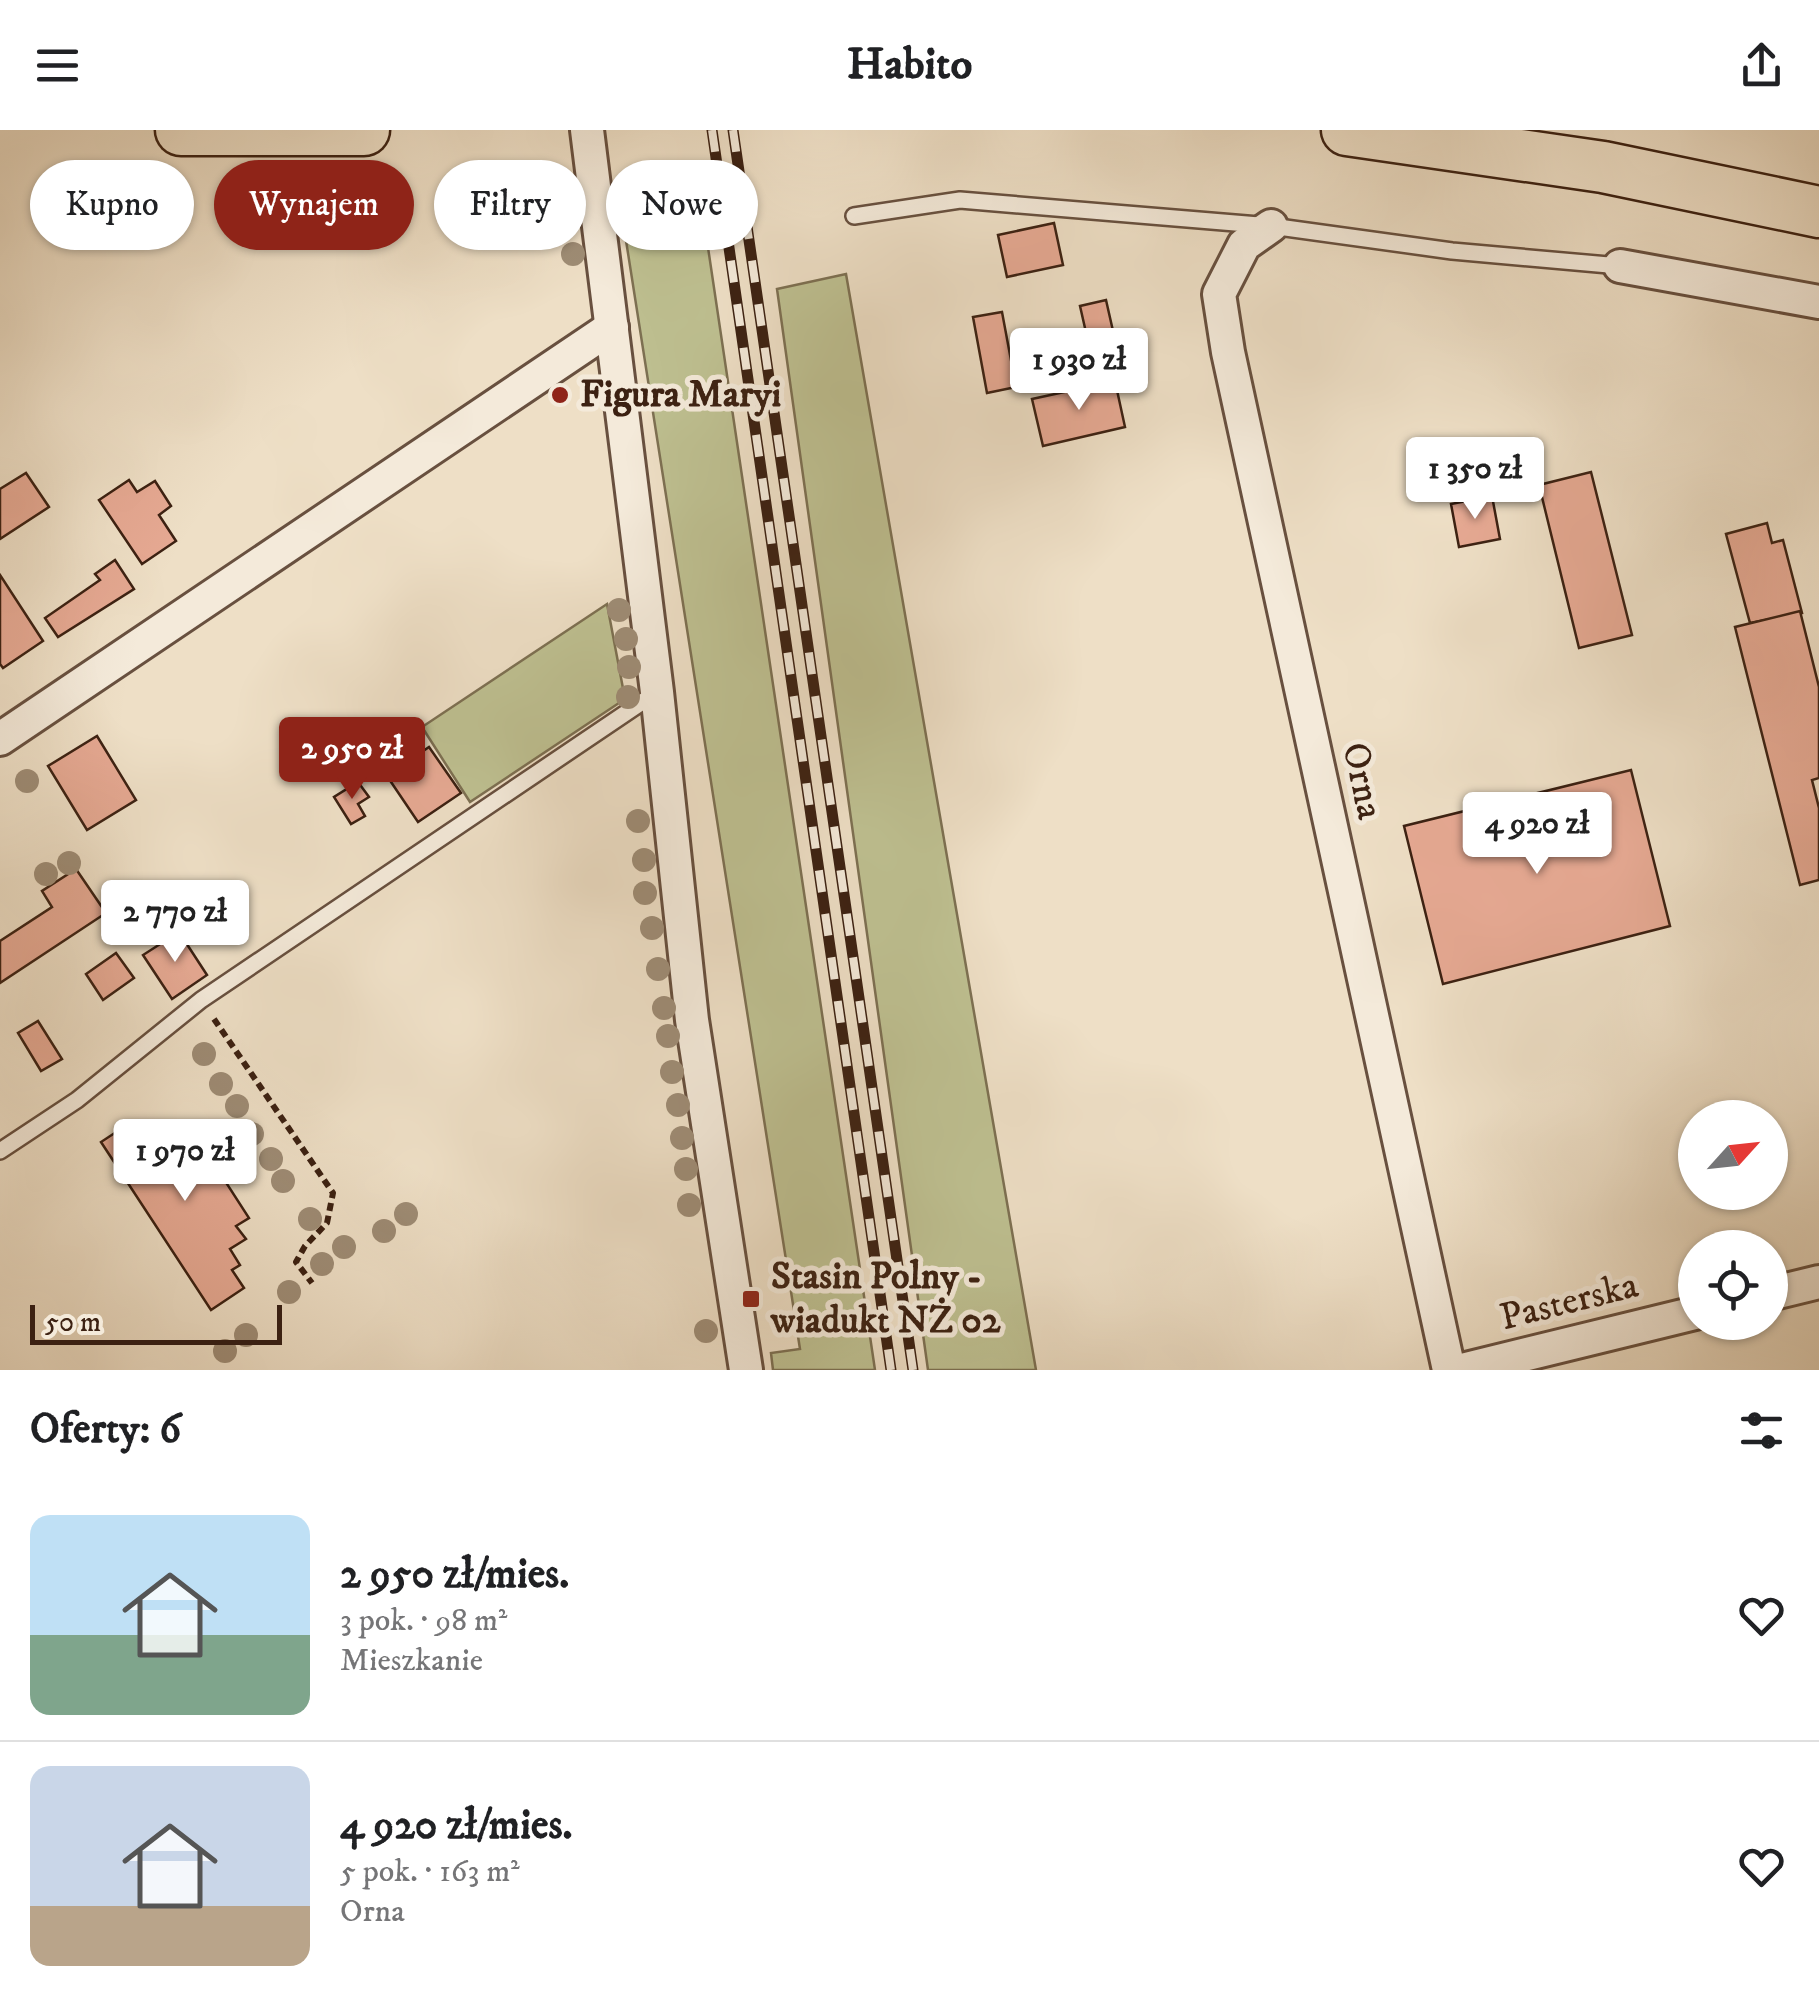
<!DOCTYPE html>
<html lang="pl">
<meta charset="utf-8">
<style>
:root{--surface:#fff;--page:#f2f2f2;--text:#202124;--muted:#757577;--line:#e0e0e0;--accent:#8f2418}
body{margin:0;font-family:"IM FELL DW Pica",serif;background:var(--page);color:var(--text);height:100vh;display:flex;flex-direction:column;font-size:38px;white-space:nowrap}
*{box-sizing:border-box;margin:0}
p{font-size:32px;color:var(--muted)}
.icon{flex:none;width:55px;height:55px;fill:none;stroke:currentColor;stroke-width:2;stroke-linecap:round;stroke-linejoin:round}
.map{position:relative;height:1240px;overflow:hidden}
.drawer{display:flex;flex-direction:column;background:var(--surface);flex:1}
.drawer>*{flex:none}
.top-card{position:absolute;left:30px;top:30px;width:1000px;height:90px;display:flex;gap:20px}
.needle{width:65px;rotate:63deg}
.tools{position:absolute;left:1678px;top:970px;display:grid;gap:20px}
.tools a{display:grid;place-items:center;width:110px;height:110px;border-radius:50%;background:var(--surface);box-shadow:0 2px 8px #0004;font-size:50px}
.scale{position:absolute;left:30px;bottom:25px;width:252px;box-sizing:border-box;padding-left:10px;border:5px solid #3c2112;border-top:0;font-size:28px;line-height:35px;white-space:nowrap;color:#3c2112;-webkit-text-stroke:8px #f4eada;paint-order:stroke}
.price{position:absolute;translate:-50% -85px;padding:0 22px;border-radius:10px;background:#fff;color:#222;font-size:32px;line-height:65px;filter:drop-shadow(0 2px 5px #0008)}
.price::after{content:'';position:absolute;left:50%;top:60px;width:30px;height:22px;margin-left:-15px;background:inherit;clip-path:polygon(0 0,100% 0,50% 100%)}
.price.active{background:var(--accent);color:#fff}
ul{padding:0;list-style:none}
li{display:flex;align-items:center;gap:30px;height:250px;padding:0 30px}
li+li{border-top:2px solid var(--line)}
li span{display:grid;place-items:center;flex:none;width:280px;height:200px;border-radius:20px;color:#555}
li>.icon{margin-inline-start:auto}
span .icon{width:120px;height:120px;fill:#fffc;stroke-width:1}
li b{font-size:42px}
h2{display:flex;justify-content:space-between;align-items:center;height:120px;padding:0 30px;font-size:42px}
.chip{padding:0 35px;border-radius:45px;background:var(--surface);box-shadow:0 2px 8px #0004;font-size:35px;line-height:90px}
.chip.active{background:var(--accent);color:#fff}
header{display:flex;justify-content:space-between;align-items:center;height:130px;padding:0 30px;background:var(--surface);font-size:45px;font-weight:800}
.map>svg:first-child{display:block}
.green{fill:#bec091;stroke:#7d7052;stroke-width:2.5}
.building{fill:#e6a993;stroke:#3c2112;stroke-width:2.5}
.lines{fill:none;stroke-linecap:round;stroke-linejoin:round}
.lane-casing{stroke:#68503f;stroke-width:20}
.street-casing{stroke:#68503f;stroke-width:38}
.primary-casing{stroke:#3c2112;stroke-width:55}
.path{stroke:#3c2112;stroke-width:6;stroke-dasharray:8 5;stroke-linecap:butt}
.lane{stroke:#f4eada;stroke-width:15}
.street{stroke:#f4eada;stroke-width:32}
.primary{stroke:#eedfc6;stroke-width:50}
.rail-casing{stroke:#3c2112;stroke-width:11}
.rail{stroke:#f4eada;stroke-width:8;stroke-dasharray:22;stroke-linecap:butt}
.tree{fill:#9e8c75}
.poi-dot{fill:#8f2418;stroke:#f4eada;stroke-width:4}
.labels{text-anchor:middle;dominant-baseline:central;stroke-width:10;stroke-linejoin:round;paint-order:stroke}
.poi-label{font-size:38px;font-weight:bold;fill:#3c2112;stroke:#f4eada;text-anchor:start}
.street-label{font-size:38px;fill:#3c2112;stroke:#f4eada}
</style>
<header><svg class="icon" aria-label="menu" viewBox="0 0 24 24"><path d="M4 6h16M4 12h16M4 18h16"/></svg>Habito<svg class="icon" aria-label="share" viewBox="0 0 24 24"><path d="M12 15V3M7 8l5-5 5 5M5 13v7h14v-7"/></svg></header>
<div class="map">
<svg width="1819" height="1240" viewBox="0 0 1819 1240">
<rect width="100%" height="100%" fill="#eedfc6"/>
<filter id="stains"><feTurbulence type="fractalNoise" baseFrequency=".002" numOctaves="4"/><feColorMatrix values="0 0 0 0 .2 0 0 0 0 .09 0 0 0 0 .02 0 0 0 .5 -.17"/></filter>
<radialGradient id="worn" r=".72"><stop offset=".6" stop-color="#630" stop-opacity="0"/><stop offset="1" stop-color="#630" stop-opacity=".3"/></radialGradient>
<g class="green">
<path d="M701,92L706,104L875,1240H773L771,1223L800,1219L625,104L655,106L671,94Z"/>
<path d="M846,144L1036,1240H928L777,159Z"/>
<path d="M607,474L625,569L470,672L422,597Z"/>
</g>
<g class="building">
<path d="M1054,93L1063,135L1007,147L998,105Z"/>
<path d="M1106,170L1118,223L1092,229L1080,176Z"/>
<path d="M1002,182L1016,257L987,263L973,187Z"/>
<path d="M1115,251L1125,297L1043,316L1032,269Z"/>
<path d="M1591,342L1632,505L1579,518L1539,355Z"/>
<path d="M26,343L49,377L0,409V359Z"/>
<path d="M129,350L137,362L155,351L171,376L159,385L176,411L142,434L99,370Z"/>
<path d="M1492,366L1500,409L1459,417L1451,374Z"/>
<path d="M1767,393L1772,413L1783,410L1802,483L1750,493L1726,404Z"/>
<path d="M115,430L134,459L58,507L45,488L100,450L95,444Z"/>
<path d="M0,445L43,511L3,538L0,534Z"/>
<path d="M1800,481L1819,557V648L1812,650L1819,678V750L1800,755L1735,497Z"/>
<path d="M97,606L136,670L87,700L48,636Z"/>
<path d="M429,617L461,663L418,692L387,646Z"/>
<path d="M1631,640L1670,796L1443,854L1404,696Z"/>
<path d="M358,652L369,667L358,674L365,686L351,694L334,667Z"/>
<path d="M76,739L106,783L0,853V811L52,777L42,761Z"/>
<path d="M179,802L207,845L172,869L143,825Z"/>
<path d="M116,823L134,848L103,870L86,844Z"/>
<path d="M38,891L62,929L41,941L18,903Z"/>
<path d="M187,992L249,1088L236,1096L246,1109L230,1119L240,1135L232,1140L244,1158L211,1180L101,1012L130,993L139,1007L151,999L159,1011Z"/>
</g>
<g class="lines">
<g class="lane-casing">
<g id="lane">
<path d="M854,86L960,70L1271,96L1452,121L1620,136"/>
<path d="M0,1021L77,970L201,870L657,562"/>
</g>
</g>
<g class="street-casing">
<g id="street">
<path d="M587,0L657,562L692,890L746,1240"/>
<path d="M1271,96L1244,115L1219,164L1228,222L1449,1240"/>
<path d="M1620,136L1819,172"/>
<path d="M0,609L612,197"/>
<path d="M1770,1164L1819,1152"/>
<path d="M1462,1240L1695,1183"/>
</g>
</g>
<g class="primary-casing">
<g id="primary">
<path d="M181,0H364"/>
<path d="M1347,0L1603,37L1819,82"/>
</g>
</g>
<path class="path" d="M214,889L333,1063L327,1093L305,1116L296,1132L312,1153"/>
<use href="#lane" class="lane"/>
<use href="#street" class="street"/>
<use href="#primary" class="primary"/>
<g class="rail-casing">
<g id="rail">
<path d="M712,0L891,1240"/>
<path d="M733,0L913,1240"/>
</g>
</g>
<use href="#rail" class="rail"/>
</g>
<g class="tree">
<circle cx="573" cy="124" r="12"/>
<circle cx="619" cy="480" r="12"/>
<circle cx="626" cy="509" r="12"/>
<circle cx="629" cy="537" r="12"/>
<circle cx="628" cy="567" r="12"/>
<circle cx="27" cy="651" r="12"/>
<circle cx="638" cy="691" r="12"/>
<circle cx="644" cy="730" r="12"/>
<circle cx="69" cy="733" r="12"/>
<circle cx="46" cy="744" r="12"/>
<circle cx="645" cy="763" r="12"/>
<circle cx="652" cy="798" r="12"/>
<circle cx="658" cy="839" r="12"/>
<circle cx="664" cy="878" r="12"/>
<circle cx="668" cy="906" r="12"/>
<circle cx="204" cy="924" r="12"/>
<circle cx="672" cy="942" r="12"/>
<circle cx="221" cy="954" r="12"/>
<circle cx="678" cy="975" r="12"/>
<circle cx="237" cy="976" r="12"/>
<circle cx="252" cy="1004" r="12"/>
<circle cx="682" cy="1008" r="12"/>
<circle cx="271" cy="1029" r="12"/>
<circle cx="686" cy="1039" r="12"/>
<circle cx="283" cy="1051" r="12"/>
<circle cx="689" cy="1075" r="12"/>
<circle cx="406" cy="1084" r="12"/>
<circle cx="310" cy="1089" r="12"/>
<circle cx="384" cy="1101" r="12"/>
<circle cx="344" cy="1117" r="12"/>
<circle cx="322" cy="1134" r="12"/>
<circle cx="289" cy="1162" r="12"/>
<circle cx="706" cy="1201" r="12"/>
<circle cx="246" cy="1205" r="12"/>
<circle cx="225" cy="1221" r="12"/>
</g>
<g class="poi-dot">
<circle cx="560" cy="265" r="10"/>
<rect x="741" y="1159" width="20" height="20" rx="5"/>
</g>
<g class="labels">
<g class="poi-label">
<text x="580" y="265">Figura Maryi</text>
<text x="771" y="1147">Stasin Polny -<tspan x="771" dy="44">wiadukt NŻ 02</tspan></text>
</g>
<g class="street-label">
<text transform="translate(1362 651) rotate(78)">Orna</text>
<text transform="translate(1569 1172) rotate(-14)">Pasterska</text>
</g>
</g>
<rect width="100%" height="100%" filter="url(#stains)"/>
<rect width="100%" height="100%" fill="url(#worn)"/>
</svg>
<div class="tools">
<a><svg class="needle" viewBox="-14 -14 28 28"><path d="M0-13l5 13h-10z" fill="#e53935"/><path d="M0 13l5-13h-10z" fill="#757577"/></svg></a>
<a><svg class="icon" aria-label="locate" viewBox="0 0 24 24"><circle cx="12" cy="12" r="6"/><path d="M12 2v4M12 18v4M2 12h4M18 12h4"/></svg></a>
</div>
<div class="scale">50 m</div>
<b class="price" style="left:1079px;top:283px">1 930 zł</b>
<b class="price" style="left:1475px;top:392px">1 350 zł</b>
<b class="price active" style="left:352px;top:672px">2 950 zł</b>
<b class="price" style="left:1537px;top:747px">4 920 zł</b>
<b class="price" style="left:175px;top:835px">2 770 zł</b>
<b class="price" style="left:185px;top:1074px">1 970 zł</b>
<div class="top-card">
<a class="chip">Kupno</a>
<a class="chip active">Wynajem</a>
<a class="chip">Filtry</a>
<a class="chip">Nowe</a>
</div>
</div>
<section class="drawer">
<h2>Oferty: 6<svg class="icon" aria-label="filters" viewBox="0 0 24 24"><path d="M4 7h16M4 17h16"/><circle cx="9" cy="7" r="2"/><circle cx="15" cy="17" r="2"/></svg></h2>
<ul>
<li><span style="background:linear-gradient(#bfe0f5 60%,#7fa58c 0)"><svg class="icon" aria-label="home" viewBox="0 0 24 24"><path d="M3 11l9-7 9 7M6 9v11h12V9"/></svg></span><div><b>2 950 zł/mies.</b><p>3 pok. · 98 m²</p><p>Mieszkanie</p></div><svg class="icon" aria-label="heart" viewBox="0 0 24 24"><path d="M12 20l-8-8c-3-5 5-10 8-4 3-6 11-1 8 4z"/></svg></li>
<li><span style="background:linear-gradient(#c9d6e8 70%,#b9a48a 0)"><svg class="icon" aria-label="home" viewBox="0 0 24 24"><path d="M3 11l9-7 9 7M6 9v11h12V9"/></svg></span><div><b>4 920 zł/mies.</b><p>5 pok. · 163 m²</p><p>Orna</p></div><svg class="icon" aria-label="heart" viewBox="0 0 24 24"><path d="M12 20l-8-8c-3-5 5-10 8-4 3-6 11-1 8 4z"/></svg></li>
</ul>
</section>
